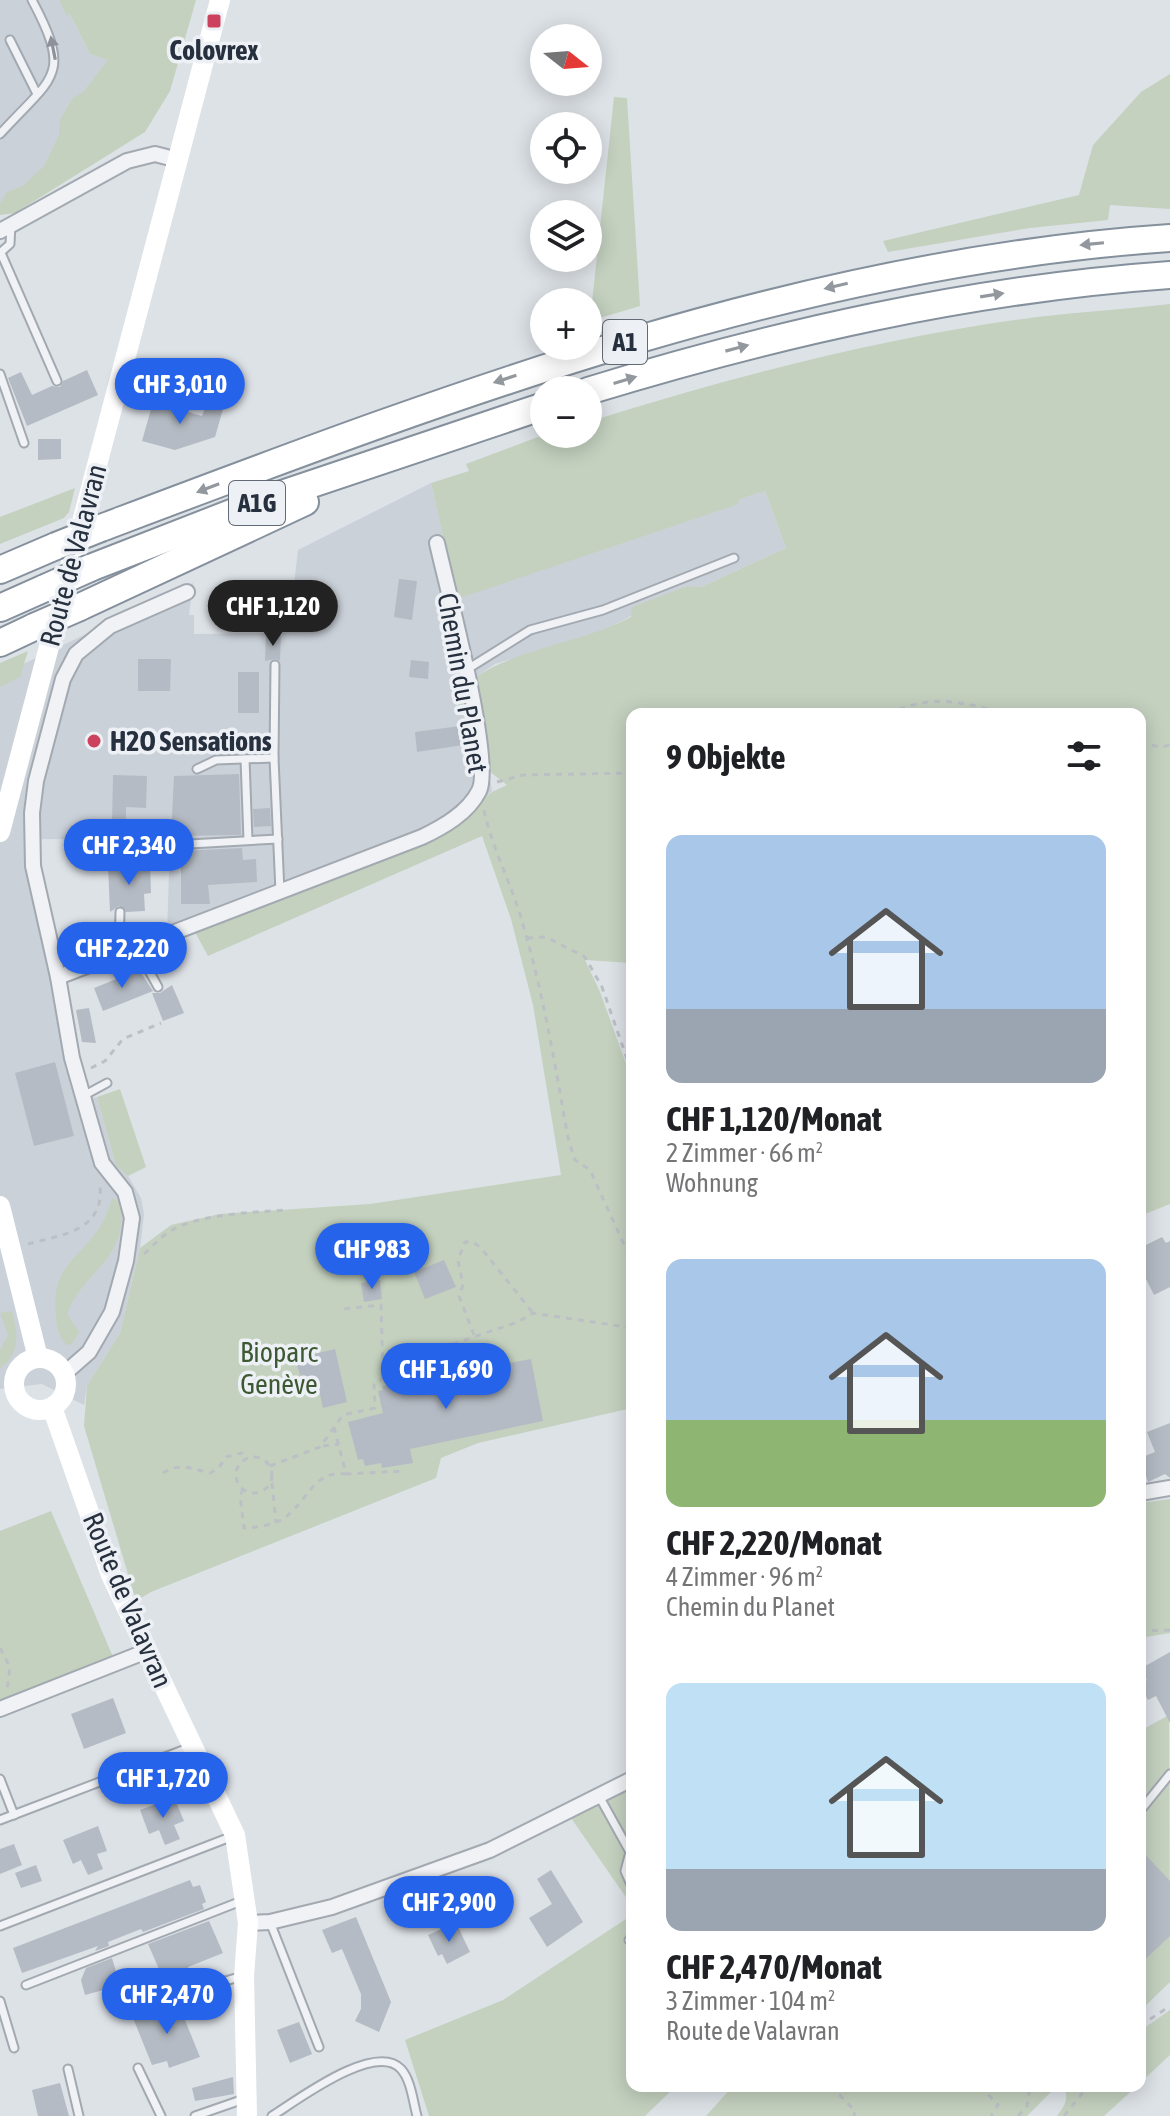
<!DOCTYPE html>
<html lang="de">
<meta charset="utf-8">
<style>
:root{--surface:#fff;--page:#f6f6f6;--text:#202124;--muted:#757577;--accent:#2563eb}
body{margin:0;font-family:"Asap Condensed",sans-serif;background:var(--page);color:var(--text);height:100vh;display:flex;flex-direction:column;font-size:30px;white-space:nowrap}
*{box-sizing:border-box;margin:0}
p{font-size:26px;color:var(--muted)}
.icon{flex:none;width:44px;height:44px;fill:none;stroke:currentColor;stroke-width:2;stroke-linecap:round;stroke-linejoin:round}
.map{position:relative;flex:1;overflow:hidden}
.sheet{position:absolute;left:626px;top:708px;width:520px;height:1384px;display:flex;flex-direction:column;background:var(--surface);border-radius:16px;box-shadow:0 4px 20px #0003}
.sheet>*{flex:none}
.needle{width:52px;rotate:107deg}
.fabs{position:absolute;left:530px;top:24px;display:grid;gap:16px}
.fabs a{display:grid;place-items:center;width:72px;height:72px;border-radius:50%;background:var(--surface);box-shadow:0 4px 20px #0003;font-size:40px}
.price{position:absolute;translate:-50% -68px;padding:0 18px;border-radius:28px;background:var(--accent);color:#fff;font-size:26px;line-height:52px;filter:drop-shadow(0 2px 4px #0008)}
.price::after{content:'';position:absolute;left:50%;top:48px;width:24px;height:18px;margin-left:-12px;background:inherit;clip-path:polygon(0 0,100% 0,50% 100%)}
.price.active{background:#222;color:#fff}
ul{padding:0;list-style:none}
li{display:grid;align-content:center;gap:16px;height:424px;padding:0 40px}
li span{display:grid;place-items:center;height:248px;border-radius:16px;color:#555}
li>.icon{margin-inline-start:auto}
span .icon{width:144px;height:144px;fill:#fffc;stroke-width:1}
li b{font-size:34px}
h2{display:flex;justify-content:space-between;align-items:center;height:96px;padding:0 40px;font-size:34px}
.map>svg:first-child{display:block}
.built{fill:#cbd1d9}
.green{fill:#c4d1bf}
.building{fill:#b5bbc4}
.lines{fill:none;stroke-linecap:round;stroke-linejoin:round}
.lane-casing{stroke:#a3a9b1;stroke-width:11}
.street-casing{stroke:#a3a9b1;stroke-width:18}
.highway-casing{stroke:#85909d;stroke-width:30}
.path{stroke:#bcc0c5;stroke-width:3;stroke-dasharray:6 6;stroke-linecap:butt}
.lane{stroke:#f0f2f5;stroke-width:7}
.street{stroke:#f0f2f5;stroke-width:14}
.secondary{stroke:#fff;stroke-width:20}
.highway{stroke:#fff;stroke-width:26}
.highway-bridge-casing{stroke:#85909d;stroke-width:30;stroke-linecap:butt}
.highway-bridge{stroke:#fff;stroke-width:26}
.oneway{fill:#8c919a}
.oneway2{fill:#93989e}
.poi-dot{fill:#cc425e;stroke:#edf0f5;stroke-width:3}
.labels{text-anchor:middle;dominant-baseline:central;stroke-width:7;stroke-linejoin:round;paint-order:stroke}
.shield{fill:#edf0f5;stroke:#626a75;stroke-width:2}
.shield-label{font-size:26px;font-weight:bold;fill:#27303e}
.poi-label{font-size:28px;font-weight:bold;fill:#27303e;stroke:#edf0f5}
.street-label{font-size:28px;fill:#27303e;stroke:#edf0f5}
.park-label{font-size:28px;fill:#3d5934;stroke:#edf0f5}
</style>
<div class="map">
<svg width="1170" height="2116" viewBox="0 0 1170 2116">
<rect width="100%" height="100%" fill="#dde2e7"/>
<g class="built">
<path d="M0,0H59L67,15L70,14L90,54L128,66L121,111L0,208Z"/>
<path d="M431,483L457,598L735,505L739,499L765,491L786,548L701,587L686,586L607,629L495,664L474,678L492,791L459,821L167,936L170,840L39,839L38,856L45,895L60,953L80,1061L92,1098L97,1097L116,1166L128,1176L141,1198L144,1214L140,1248L120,1333L87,1386L84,1405L42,1384L0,1389V675L193,583L189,615H194V634L281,633L282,611H291L298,550Z"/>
</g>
<g class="green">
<path d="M59,0H196L170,91L145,132L15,213L0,215V203L7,192L23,186L44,166L59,135L60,120L72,99L84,91L108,60L90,54L70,14L67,16Z"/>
<path d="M1170,74V209L1110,205L1108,220L1030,228L888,252L883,241L1079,195L1093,145L1141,92Z"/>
<path d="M614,97L627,98L640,306L590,321Z"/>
<path d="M1170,304V1204L1140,1216V714H632V963L585,960L600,992L632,1080V1408L478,1443L441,1458L436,1478L151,1592L136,1601L84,1426L87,1386L120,1333L140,1248L171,1225L220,1214L370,1204L561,1175L533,1005L511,919L482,836L208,956L195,932L434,837L492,792L507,785L489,771L474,678C520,647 582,643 631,617L632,607L687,586L701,587L786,548L765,491L740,499L736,505L457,599L431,483L469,471L466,464L546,434H588V422C734,376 885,337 1037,317C1081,312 1126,309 1170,304Z"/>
<path d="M75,488L69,512L64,518L0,544V517Z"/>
<path d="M28,651L20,677L0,687V663Z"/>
<path d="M120,1089L146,1167L128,1176L116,1166L97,1097Z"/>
<path d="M112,1198L121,1203C128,1262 83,1270 67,1314L79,1332L72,1344L67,1345C59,1338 57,1328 56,1318C50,1266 78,1261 100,1227C106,1218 109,1208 112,1198Z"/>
<path d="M12,1311C18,1332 21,1354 0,1368V1350L8,1335L0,1313Z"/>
<path d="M1170,1499V1633L1140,1638V1503Z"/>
<path d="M51,1511L113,1657L0,1701V1531Z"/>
<path d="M1169,1715L1170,1982L1140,2011V1731Z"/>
<path d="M632,1786V1906L569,1815Z"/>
<path d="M632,1915V2086H676L645,2116H429L405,2040L503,2000Z"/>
<path d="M1170,2010V2055L1140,2083V2031Z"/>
<path d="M733,2086H1057L1027,2116H706Z"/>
<path d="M1062,2086H1137L1104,2116H1057C1064,2107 1071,2097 1062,2086Z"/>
</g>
<g class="building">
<path d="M87,370L98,395L27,426L8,378L21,372L32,395L52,386L60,387L63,381Z"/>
<path d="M153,402L202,416L206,405L223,409L215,437L175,450L142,441Z"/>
<path d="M38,439H61V459L38,460Z"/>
<path d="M399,579L417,581L412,620L394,617Z"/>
<path d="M266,635H281L280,661L276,659L265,661Z"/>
<path d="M138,659H171L170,691H138Z"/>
<path d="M411,660L429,662L428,679L409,677Z"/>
<rect x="238" y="672" width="21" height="41"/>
<path d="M460,726L467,727L470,744L417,752L415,732Z"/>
<path d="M239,774L241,835L171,836L174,776Z"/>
<path d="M113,775L147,776L146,808L126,807V824L112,823Z"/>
<path d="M270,808L271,826L254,827L253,809Z"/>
<path d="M242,848L243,860L256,859L257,882L208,885L210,904H181V851Z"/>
<path d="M150,865L151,893L144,894L145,911L126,912L119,906L110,912L108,866Z"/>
<path d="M139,970L153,991L103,1011L94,988Z"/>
<path d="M172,985L184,1013L163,1021L152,993H160Z"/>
<path d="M89,1008L96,1043L82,1042L76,1010Z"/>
<path d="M55,1062L74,1136L34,1146L15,1073Z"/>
<path d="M1162,1237L1166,1243L1170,1241V1287L1154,1295L1140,1267V1248Z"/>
<path d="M444,1260L456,1287L425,1299L414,1272Z"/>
<path d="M380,1280L382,1299L364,1302L361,1283Z"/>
<path d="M335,1349L347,1402L323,1408L316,1377L307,1379L300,1375L297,1365L302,1357Z"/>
<path d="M531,1359L543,1421L410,1449L413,1463L382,1468L381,1463L365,1466L363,1459L358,1460L348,1422L383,1413L378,1391L383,1390L382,1386Z"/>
<path d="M1170,1423V1478L1165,1474L1148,1482L1140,1458L1155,1452L1147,1432Z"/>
<path d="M1170,1652V1723L1156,1696L1148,1700L1140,1685L1147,1680L1140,1669Z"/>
<path d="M113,1698L126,1733L84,1749L71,1714Z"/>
<path d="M174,1797L184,1821L174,1825L180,1839L165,1845L159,1830L149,1834L140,1810Z"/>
<path d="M98,1826L107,1851L97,1854L103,1869L88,1875L81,1860L73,1864L63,1840Z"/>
<path d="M14,1844L22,1865L0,1874V1849Z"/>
<path d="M1140,1849L1170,1881V1936L1140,1964Z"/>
<path d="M36,1865L42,1881L21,1888L15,1873Z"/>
<path d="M551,1870L583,1922L547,1947L529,1918L552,1904L537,1879Z"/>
<path d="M190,1880L193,1887L200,1885L206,1902L202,1904L204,1909L143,1932L141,1929L108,1942L109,1946L95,1951L98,1946L22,1973L13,1948Z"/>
<path d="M356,1917L391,2002L379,2032L355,2021L361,2009V1994L342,1949L332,1953L322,1930Z"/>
<path d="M209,1921L223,1953L188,1967L191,1974L166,1985L148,1944Z"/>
<path d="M458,1927L470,1952L447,1964L442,1954L438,1956L428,1935L444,1928L446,1932Z"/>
<path d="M112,1958L120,1985L112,1984L107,1989L85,1995L81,1980L86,1968Z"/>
<path d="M178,2003L200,2057L169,2068L167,2061L152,2065L133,2018Z"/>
<path d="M299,2022L312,2054L290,2063L277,2030Z"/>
<path d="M233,2077L234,2094L195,2101L192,2088Z"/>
<path d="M60,2083L69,2116H38L32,2090Z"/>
</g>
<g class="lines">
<g class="lane-casing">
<g id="lane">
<path d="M10,40L37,94"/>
<path d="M0,134C53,76 73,77 32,0"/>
<path d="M0,253L10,244L11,224"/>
<path d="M1,253L57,381"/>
<path d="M0,374L24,443"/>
<path d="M275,665L274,758L280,892"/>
<path d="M466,670L530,630L603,610L734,558"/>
<path d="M245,759L248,840"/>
<path d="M197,769L216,760L274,758"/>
<path d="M172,845L278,839"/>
<path d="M120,912L119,954L147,967L158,987"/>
<path d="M83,1096L107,1083"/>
<path d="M0,1779L14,1815"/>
<path d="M599,1796L630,1852L625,1871L632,1887"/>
<path d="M1140,1811L1170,1774"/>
<path d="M0,1820L191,1747"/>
<path d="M270,1922L319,2047"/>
<path d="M0,1926L233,1836"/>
<path d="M629,1940L632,1936"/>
<path d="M26,1985L244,1900"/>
<path d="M113,1990L121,2013L242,1976"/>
<path d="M0,2001L14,2048"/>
<path d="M138,2068L161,2116"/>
<path d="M68,2069L79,2116"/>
<path d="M195,2116L244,2099"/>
<path d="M272,2116C296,2101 375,2041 401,2069C411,2080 413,2101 417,2116"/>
</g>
</g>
<g class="street-casing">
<g id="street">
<path d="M0,231L127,161L155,154L178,160"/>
<path d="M58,977L33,866L32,813L36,781L63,679L76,654L110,626L187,592"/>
<path d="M64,1374L89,1352L112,1312L126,1261L132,1218L125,1192L102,1163L72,1058L58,977L422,837C443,827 468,813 479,791C494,762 446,584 437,543"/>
<path d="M1140,1493L1170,1488"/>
<path d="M0,1709L147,1651"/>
<path d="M248,1923L270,1922L332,1907L490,1850L632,1779"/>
</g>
</g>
<g class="highway-casing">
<g id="highway">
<path d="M588,391C778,333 971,289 1170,275"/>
<path d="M101,528C448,397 796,263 1170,238"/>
<path d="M90,568L270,498L544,406"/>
<path d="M0,570L56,546"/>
<path d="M80,607L305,502"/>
<path d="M0,608L45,588"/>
<path d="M0,643L34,627"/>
</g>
</g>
<g class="path">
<path d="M888,714C934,693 960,702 1008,714"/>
<path d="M1140,743L1161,747L1170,745"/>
<path d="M497,782L523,775L632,773"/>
<path d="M484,810C492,848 511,883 522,921C543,992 555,1064 568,1138L575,1160L590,1170L632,1262"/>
<path d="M527,938L546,937L585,957L602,987L632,1073"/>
<path d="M91,1068L105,1061L123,1039L161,1023"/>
<path d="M28,1244C61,1235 104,1231 100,1187"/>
<path d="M144,1254C154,1245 162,1235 174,1229C203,1214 255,1212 288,1210"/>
<path d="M474,1335L459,1296L463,1285L458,1260L465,1242H473L481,1248L533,1313"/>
<path d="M383,1363L441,1348L518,1322L533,1313L632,1328"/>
<path d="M334,1427L346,1474L404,1471"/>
<path d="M323,1446L339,1444"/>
<circle cx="254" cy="1475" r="18"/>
<path d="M270,1466L320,1447L343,1415L375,1408L374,1384L381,1380L383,1374L381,1305L342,1309"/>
<path d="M163,1473C180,1462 192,1469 210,1473L218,1469L226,1457L242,1453L246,1459"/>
<path d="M272,1483L276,1522"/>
<path d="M243,1489L240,1496L244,1528C256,1528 271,1525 281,1520C307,1505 312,1469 346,1474"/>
<path d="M1140,1631L1170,1630"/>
<path d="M0,1648L10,1667L7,1690"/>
<path d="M1140,2026L1170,2006"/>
<path d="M831,2086L855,2111L854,2116"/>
<path d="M980,2086L998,2105L991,2116"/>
<path d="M1018,2116L1027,2106L1030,2086"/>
<path d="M1064,2116L1088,2086"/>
</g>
<use href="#lane" class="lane"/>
<use href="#street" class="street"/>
<g class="secondary">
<path d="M0,832L220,0"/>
<path d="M0,1206L38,1358"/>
<circle cx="40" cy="1384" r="26"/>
<path d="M52,1407L111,1575L235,1835L248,1923L244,1976L247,2116"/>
</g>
<use href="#highway" class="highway"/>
<g class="highway-bridge-casing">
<g id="highway-bridge">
<path d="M56,546L101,528"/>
<path d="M45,588L90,568"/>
<path d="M34,627L80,607"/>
</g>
</g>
<use href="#highway-bridge" class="highway-bridge"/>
</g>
<defs><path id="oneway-solid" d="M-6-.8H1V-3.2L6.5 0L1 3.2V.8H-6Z" transform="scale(2)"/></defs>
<use class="oneway" href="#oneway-solid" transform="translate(53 48) rotate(-101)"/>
<g class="oneway2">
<use href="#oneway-solid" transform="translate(1092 244) rotate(174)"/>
<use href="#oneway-solid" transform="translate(836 286) rotate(167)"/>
<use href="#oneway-solid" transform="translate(992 295) rotate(-9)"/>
<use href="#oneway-solid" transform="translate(737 348) rotate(-15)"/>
<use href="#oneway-solid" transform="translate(505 379) rotate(162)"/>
<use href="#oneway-solid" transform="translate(625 380) rotate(-17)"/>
<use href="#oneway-solid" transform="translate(208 488) rotate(159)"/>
</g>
<g class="poi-dot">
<rect x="206" y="13" width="16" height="16" rx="4"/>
<circle cx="94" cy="741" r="8"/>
</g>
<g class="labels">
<g class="shield">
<rect x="603" y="320" width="44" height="44" rx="6"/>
<rect x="229" y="481" width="56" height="44" rx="6"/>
</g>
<g class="shield-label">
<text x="625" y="342">A1</text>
<text x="257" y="503">A1G</text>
</g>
<g class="poi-label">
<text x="214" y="50">Colovrex</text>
<text x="110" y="741" text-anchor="start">H2O Sensations</text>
</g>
<g class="street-label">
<text transform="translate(73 555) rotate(-75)">Route de Valavran</text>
<text transform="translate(463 683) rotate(80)">Chemin du Planet</text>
<text transform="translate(128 1600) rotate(67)">Route de Valavran</text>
</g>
<g class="park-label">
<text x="279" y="1352">Bioparc<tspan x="279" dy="32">Genève</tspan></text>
</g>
</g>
</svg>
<div class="fabs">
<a><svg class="needle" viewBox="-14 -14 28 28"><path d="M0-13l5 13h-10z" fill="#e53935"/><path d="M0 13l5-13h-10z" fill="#757577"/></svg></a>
<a><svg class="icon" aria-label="locate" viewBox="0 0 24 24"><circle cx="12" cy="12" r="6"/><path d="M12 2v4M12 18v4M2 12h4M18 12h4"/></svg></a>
<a><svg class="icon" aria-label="layers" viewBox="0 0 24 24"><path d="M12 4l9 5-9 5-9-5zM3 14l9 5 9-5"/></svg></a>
<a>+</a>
<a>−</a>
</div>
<b class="price" style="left:180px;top:426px">CHF 3,010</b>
<b class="price active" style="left:273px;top:648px">CHF 1,120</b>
<b class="price" style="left:129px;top:887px">CHF 2,340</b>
<b class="price" style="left:122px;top:990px">CHF 2,220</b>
<b class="price" style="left:372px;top:1291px">CHF 983</b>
<b class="price" style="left:446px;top:1411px">CHF 1,690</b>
<b class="price" style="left:163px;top:1820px">CHF 1,720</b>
<b class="price" style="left:449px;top:1944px">CHF 2,900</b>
<b class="price" style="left:167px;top:2036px">CHF 2,470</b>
<section class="sheet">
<h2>9 Objekte<svg class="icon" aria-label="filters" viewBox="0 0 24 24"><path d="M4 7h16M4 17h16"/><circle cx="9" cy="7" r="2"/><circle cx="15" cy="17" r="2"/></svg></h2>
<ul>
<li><span style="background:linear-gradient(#a9c7e8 70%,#9aa5b1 0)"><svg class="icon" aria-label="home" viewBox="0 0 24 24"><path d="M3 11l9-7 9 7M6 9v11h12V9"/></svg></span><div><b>CHF 1,120/Monat</b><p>2 Zimmer · 66 m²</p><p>Wohnung</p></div></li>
<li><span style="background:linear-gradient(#a9c7e8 65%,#8fb573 0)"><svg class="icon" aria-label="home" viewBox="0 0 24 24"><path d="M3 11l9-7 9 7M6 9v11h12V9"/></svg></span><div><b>CHF 2,220/Monat</b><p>4 Zimmer · 96 m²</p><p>Chemin du Planet</p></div></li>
<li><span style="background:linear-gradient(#bfe0f5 75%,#9aa5b1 0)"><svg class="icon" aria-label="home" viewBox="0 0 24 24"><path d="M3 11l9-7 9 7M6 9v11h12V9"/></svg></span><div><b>CHF 2,470/Monat</b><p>3 Zimmer · 104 m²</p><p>Route de Valavran</p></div></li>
</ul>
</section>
</div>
